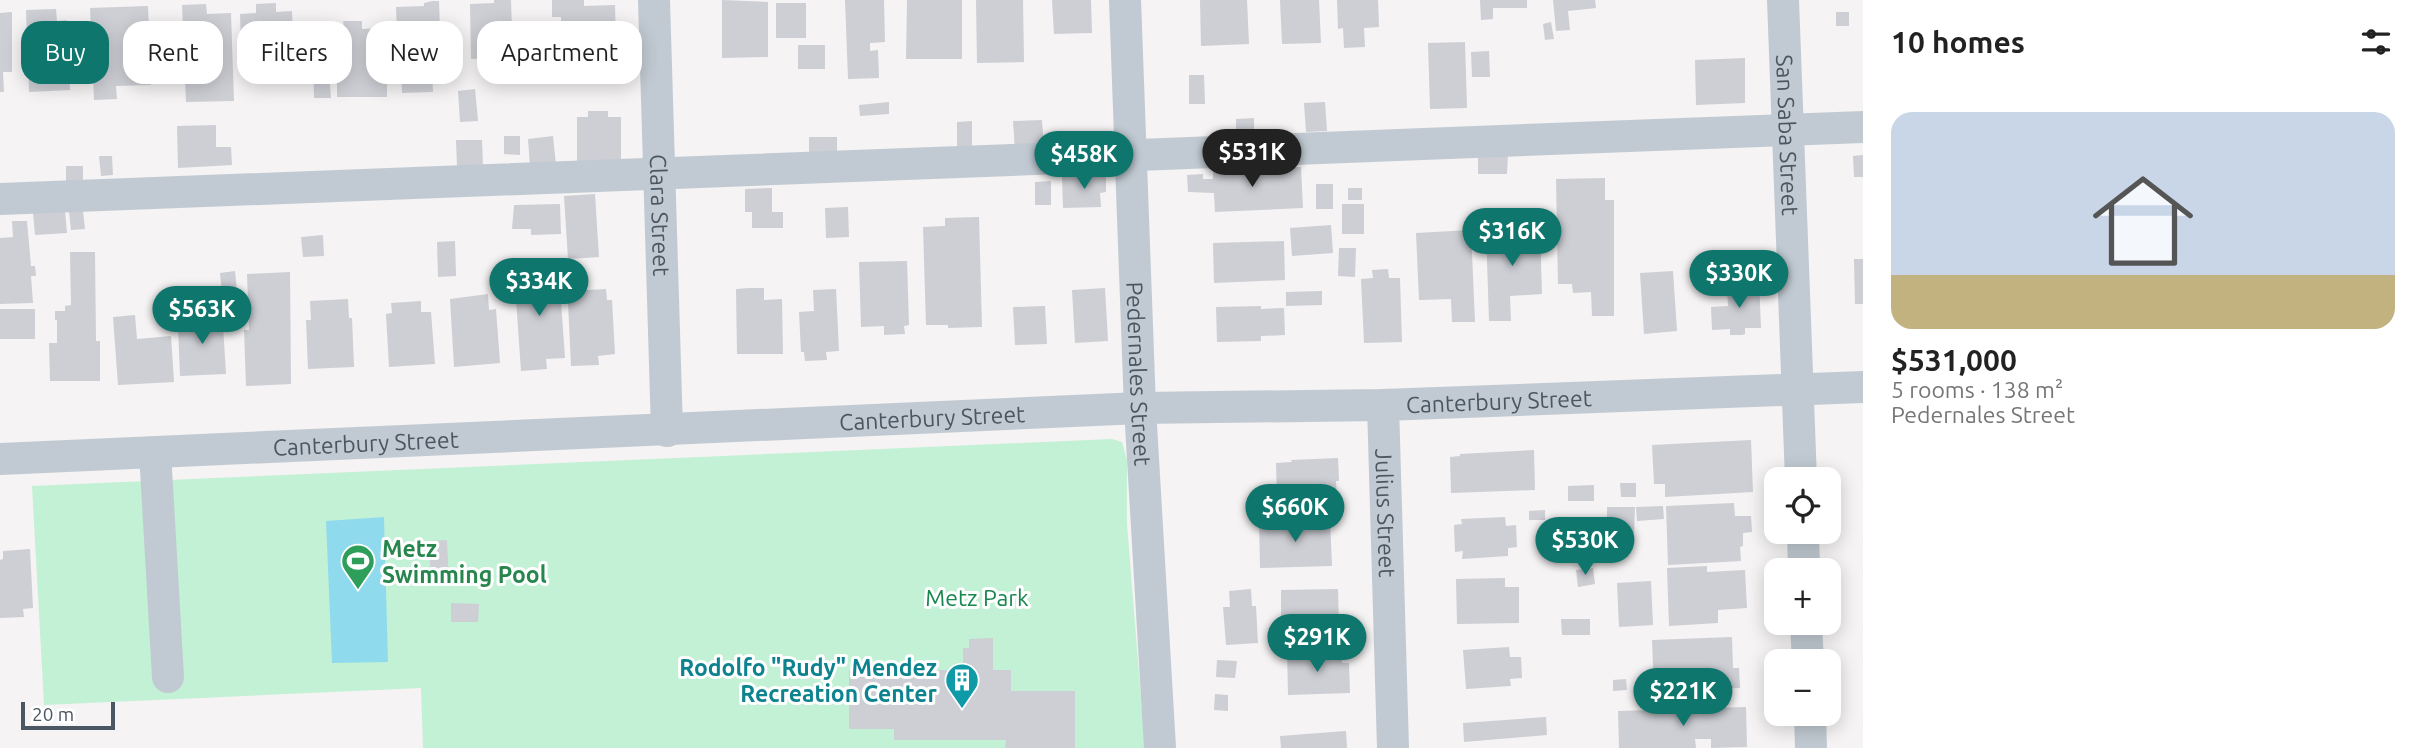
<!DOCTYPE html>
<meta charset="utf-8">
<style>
:root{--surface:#fff;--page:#f2f2f2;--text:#222;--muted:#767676;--line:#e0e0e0;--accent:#0f766e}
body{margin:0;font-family:Ubuntu,sans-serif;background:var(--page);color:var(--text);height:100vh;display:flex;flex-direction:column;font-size:26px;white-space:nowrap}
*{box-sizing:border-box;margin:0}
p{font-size:23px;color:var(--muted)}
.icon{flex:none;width:38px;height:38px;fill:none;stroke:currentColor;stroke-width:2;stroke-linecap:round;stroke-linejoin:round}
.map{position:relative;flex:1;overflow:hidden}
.drawer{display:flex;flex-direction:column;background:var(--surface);width:560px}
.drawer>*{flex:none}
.guide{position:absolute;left:21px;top:21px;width:665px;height:63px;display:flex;gap:14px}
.controls{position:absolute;left:1764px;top:467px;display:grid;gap:14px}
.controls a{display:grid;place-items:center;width:77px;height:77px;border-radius:14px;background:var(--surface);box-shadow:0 4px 18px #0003;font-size:35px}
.scale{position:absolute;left:21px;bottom:18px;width:94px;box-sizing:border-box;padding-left:7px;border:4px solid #4a5661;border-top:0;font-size:19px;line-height:24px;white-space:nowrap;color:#4a5661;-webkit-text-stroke:5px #fff;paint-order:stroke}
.price{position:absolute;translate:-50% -60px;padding:0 16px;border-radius:24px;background:var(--accent);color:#fff;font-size:23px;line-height:46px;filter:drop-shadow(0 2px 4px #0008)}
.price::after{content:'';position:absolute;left:50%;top:42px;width:21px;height:16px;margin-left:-10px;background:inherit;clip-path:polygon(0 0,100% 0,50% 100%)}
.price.active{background:#222;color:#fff}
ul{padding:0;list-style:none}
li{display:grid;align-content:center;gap:14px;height:371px;padding:0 28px}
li+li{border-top:2px solid var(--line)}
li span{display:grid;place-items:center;height:217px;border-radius:21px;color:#555}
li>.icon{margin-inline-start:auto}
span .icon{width:126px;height:126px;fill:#fffc;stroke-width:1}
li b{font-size:30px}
h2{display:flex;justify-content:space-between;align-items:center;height:84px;padding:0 28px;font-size:30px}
.tag{padding:0 24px;border-radius:21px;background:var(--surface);box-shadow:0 4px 18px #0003;font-size:24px;line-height:63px}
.tag.active{background:var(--accent);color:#fff}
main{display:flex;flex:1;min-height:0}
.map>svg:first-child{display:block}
.green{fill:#c3f1d5}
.water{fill:#90daee}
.building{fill:#cdcfd5}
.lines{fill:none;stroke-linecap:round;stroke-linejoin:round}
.minor{stroke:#c1cad2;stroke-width:32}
.labels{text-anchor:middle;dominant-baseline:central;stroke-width:6;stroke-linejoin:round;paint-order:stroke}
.street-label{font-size:23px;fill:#4a5661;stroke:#fff}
.leisure-label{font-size:23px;font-weight:bold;fill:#27864d;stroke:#fff;text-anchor:start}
.park-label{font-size:23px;fill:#17864f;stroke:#fff}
.culture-label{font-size:23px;font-weight:bold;fill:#0d838f;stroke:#fff;text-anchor:end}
</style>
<main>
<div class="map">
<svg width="1863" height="748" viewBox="0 0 1863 748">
<rect width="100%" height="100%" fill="#f5f3f3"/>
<path class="green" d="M1112,439L1122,442L1127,460V524L1145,748H423L421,688L44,705L32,486Z"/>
<path class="water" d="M384,517L388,662L332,663L326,521Z"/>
<g class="building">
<path d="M494,0H511L513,58L471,59L470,4L494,3Z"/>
<path d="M552,0H584V6L615,5L617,82L563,84L561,17H552Z"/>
<path d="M722,0L768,2V57L722,58Z"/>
<path d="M845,0H884L885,42L870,43V51L878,50L879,78L848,79Z"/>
<path d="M907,0H962V59H906Z"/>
<path d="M976,0H1023L1024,62L977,63Z"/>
<path d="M1052,0H1091L1092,33L1054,34Z"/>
<path d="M1200,0H1247L1249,44L1201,46Z"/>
<path d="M1280,0H1319L1321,43L1282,44Z"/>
<path d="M1337,0H1378L1379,27L1364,28L1365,47L1344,48L1343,28L1338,29Z"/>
<path d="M1480,0H1527V8H1493V19L1481,20Z"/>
<path d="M1553,0H1595L1596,8L1568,11L1570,30L1556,31Z"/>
<path d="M433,1H439L441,61H426L427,68H432L433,92L402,93L401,70H408V62H398L396,7L424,6V3Z"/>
<path d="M276,3V12L292,11L294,72L242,73L240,14L256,13V4Z"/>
<rect x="776" y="3" width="30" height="35"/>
<path d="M206,4L207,14L231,13L234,101L186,102L182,5Z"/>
<path d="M148,6L151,85L116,86L117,99L94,100L90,8Z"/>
<path d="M56,9L57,21L67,20L70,90L29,92L26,10Z"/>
<path d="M12,12V72H3L4,92H0V13Z"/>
<rect x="1836" y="12" width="13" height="14"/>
<path d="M343,21H362V29L387,28V97H337V71H329L331,98H314L313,52H337V31L344,30Z"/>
<path d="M1551,22L1554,39L1545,40L1543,24Z"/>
<path d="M1465,42L1467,108L1430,109L1428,43Z"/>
<rect x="798" y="45" width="27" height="24"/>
<path d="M1489,51L1490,77H1472L1471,52Z"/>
<path d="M1745,58V103L1696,105L1695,60Z"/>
<path d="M1189,75H1204L1205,104H1189Z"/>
<path d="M475,89L478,121L460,122L458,91Z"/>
<path d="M889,102V114L860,116L859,105Z"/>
<path d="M1325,102L1327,131L1306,132L1304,103Z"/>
<path d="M588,111H608V117H621V166H577V117H588Z"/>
<path d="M1254,118V130H1236V119Z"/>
<path d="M1042,120L1044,149L1015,151L1013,121Z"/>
<path d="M972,121V152H957V122Z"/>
<path d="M216,125V147H231L232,165L178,168L177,126Z"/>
<path d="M504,136H520V155L504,154Z"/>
<path d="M553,136L556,165L530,167L528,139Z"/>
<rect x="809" y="137" width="28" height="18"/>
<path d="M456,140H482L483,167H457Z"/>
<path d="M1478,155H1508L1507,174H1478Z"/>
<path d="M1863,155V177H1854L1853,156Z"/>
<path d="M99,156H112L113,175L101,176Z"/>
<rect x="66" y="166" width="17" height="18"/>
<path d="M1301,167L1303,208L1215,212L1214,193L1188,192L1187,175L1203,174V179H1213V171Z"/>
<path d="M1094,173H1106V192L1100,193L1101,207L1063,208L1062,177L1093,176Z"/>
<path d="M1605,178V200H1614V316H1592L1591,292L1573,293L1572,284H1558L1556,179Z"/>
<path d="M1051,181V205H1035V182Z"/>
<rect x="1316" y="184" width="17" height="25"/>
<path d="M772,188V212H783V228H752V212H745V189Z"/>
<rect x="1348" y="188" width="14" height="12"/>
<path d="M595,194L599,257L568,259L564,196Z"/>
<path d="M560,204L561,234L531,235V229H512L514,205Z"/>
<rect x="1342" y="204" width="22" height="30"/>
<path d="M848,207L849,237L826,238L825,208Z"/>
<path d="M65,211L67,233L35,235L33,213Z"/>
<path d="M83,211L85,229L71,230L69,212Z"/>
<path d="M979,217L982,327L948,328V325H926L923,227L945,226V218Z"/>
<path d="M12,221H27L31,266H35L36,276H31L33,303L0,304V238L13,237Z"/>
<path d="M1331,225L1333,253L1292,256L1290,228Z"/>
<path d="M1540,228L1542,294L1510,296L1511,321H1489L1486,230Z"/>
<path d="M1471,230L1475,322H1452L1451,299L1419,300L1416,233Z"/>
<path d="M323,235L324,256L303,257L301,237Z"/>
<path d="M455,241L456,276L438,277L437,242Z"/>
<path d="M1284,241L1285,280L1214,283L1213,243Z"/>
<path d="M1339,248H1356L1355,277L1338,276Z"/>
<path d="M70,252H95L96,341H100V381H50L49,343H57V320H55V311H65V306L71,305Z"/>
<path d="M1854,259H1863V304H1855Z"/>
<path d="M907,261L909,325L904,326L905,334L884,335V326L861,327L859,262Z"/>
<path d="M542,269V274L559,273L565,358L546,359L547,369L521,371L514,271Z"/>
<path d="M1388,269L1389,278H1400L1402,342L1364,343L1361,279L1373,278L1372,270Z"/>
<path d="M235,271L238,302L223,304L220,273Z"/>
<path d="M1673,271L1677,331L1644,334L1640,273Z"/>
<path d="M290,272L291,384L246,386L244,330H249L247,274Z"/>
<path d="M1759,279L1761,328H1745V334L1742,335H1730V329L1712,330L1711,307L1728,306L1727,289L1745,288V280Z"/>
<path d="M749,288H764V300L782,299L783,354H737L736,289Z"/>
<path d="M1105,288L1108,341L1075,343L1072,290Z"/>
<path d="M606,289L607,300H612L615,354L598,356L599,365L571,366L568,302H572L571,291Z"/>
<path d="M836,289L839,351L826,352L827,360L805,361L804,352H801L799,312L814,311L813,290Z"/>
<path d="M1322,291V305L1286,306V292Z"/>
<path d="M488,294L489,310L496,309L500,363L454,367L450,299Z"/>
<path d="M348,299L349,318H352L354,367L308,369L306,320H311L310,301Z"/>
<path d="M421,301V312H431L435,364L389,367L386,314L392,313L391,303Z"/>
<path d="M1045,306L1047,344L1015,345L1013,307Z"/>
<path d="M1261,306V309L1284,308L1285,335L1261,336V341L1217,342L1216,307Z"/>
<rect x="0" y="309" width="35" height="30"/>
<path d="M172,309L173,324L162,325L161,310Z"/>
<path d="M208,314V316L218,315V325H223L226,374L180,376L178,327H183L182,317Z"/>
<path d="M135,315L137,339L171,336L174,382L118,385L113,317Z"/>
<path d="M1751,440L1753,492L1665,497V484H1654L1652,445Z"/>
<path d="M1534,450L1535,490L1451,493L1450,457L1460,456V454Z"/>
<path d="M1338,458L1339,481H1336L1337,498L1277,499L1276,463L1292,462L1291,460Z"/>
<path d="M1620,483H1636V497H1621Z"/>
<path d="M1594,485V501H1568V486Z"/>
<path d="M1734,503L1735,516H1751L1752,532L1743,533V546L1740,547L1741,561L1668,565L1666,506Z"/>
<path d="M1663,506L1664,519L1637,521L1636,507Z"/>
<path d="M1607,507H1635L1634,535H1607Z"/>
<path d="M1545,510V520H1529V511Z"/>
<path d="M1505,517L1506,526L1516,525L1517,547L1508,548V556L1462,559L1463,551L1455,552L1454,525L1462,524L1461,519Z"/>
<path d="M1330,519L1332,566L1260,568L1259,521Z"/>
<path d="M447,540L449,584L431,585L429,541Z"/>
<path d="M30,549L33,608L23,609L24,617L0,618V560L3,559V551Z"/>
<path d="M1707,566V572L1745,570L1747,608L1718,610V623L1669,626L1667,568Z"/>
<path d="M1593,568L1595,584L1578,587L1576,570Z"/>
<path d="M1505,578V587H1519V623L1457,624L1456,579Z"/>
<path d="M1651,581L1653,625L1619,627L1617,583Z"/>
<path d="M1251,589L1252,606H1256L1258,643L1226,645L1223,607H1230L1229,591Z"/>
<path d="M1338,589L1339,628L1281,629V590Z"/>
<path d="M451,603L479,604L478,622H451Z"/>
<path d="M1561,619H1590V635H1562Z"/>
<path d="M1732,637L1733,668H1739L1740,688L1654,691L1652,640Z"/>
<path d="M993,638V670H1011V691H1075V748H1005L1006,740H894V729H849V670H963V648H969V639Z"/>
<path d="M1509,647L1510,657H1521L1522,678L1510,679L1511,686L1466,689L1463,650Z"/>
<path d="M1287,650H1304V654L1342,653V663H1349L1350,693L1288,695Z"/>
<path d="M1217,660L1237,661L1235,678L1216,677Z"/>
<path d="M1626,679L1627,690L1613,691V680Z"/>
<path d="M1215,694L1228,695V711L1214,710Z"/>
<path d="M1746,707L1747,747L1711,748V739H1695L1696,748H1619L1618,711Z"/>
<path d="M1546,717L1547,735L1464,742L1463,723Z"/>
<path d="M1346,731L1347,748H1281L1280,736Z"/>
</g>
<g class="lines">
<g class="minor">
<path id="s1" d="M654,0L667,431"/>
<path id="s2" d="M1125,0L1140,408L1160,748"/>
<path id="s3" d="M1783,0L1801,480"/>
<path d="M0,199L1863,127"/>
<path id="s4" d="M1383,405L1393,748"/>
<path d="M155,452L168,677"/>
<path id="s5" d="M0,459L1140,408L1383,405L1863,387"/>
<path d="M1803,532L1804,570"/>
<path d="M1806,623L1808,662"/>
<path d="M1810,714L1811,748"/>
</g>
</g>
<defs>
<g id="stadium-pin" transform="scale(1.75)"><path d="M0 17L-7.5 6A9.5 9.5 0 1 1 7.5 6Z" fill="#2e9e5b" stroke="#fff"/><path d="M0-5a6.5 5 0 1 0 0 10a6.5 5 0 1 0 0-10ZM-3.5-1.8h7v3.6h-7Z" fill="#fff"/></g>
<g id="building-pin" transform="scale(1.75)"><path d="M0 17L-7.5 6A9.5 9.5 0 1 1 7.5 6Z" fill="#0f9aa8" stroke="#fff"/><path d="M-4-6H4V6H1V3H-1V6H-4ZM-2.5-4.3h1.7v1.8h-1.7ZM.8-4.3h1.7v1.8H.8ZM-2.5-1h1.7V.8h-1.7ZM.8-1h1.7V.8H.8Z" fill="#fff"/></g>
</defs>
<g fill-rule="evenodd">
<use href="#stadium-pin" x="358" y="561"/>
<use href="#building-pin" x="962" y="680"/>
</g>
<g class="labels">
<g class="street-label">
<text stroke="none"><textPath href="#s3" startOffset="135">San Saba Street</textPath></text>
<text stroke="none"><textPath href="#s1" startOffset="215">Clara Street</textPath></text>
<text stroke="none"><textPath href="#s2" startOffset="374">Pedernales Street</textPath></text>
<text stroke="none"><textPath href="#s5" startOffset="1500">Canterbury Street</textPath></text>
<text stroke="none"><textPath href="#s5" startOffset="933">Canterbury Street</textPath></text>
<text stroke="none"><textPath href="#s5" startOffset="366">Canterbury Street</textPath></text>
<text stroke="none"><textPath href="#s4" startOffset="108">Julius Street</textPath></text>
</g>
<g class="leisure-label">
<text x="382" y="548">Metz<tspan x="382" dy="26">Swimming Pool</tspan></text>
</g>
<g class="park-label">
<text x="977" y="597">Metz Park</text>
</g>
<g class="culture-label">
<text x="937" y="667">Rodolfo "Rudy" Mendez<tspan x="937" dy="26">Recreation Center</tspan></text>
</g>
</g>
</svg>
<div class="controls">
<a><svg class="icon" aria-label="locate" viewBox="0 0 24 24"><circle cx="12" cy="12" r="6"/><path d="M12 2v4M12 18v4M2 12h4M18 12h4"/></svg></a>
<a>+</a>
<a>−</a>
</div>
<div class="scale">20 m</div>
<b class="price active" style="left:1252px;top:189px">$531K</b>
<b class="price" style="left:1084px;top:191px">$458K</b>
<b class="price" style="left:1512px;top:268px">$316K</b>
<b class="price" style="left:1739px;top:310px">$330K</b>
<b class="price" style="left:539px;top:318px">$334K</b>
<b class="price" style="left:202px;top:346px">$563K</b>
<b class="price" style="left:1295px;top:544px">$660K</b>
<b class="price" style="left:1585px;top:577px">$530K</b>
<b class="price" style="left:1317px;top:674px">$291K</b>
<b class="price" style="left:1683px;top:728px">$221K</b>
<div class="guide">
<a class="tag active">Buy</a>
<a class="tag">Rent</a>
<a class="tag">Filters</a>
<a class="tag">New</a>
<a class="tag">Apartment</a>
</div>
</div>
<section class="drawer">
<h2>10 homes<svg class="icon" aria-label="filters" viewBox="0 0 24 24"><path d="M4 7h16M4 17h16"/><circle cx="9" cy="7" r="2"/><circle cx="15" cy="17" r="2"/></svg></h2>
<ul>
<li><span style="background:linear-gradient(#c9d6e8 75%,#c2b280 0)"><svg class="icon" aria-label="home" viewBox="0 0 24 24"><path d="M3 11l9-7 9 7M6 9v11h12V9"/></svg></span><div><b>$531,000</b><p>5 rooms · 138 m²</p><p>Pedernales Street</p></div></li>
</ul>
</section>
</main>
